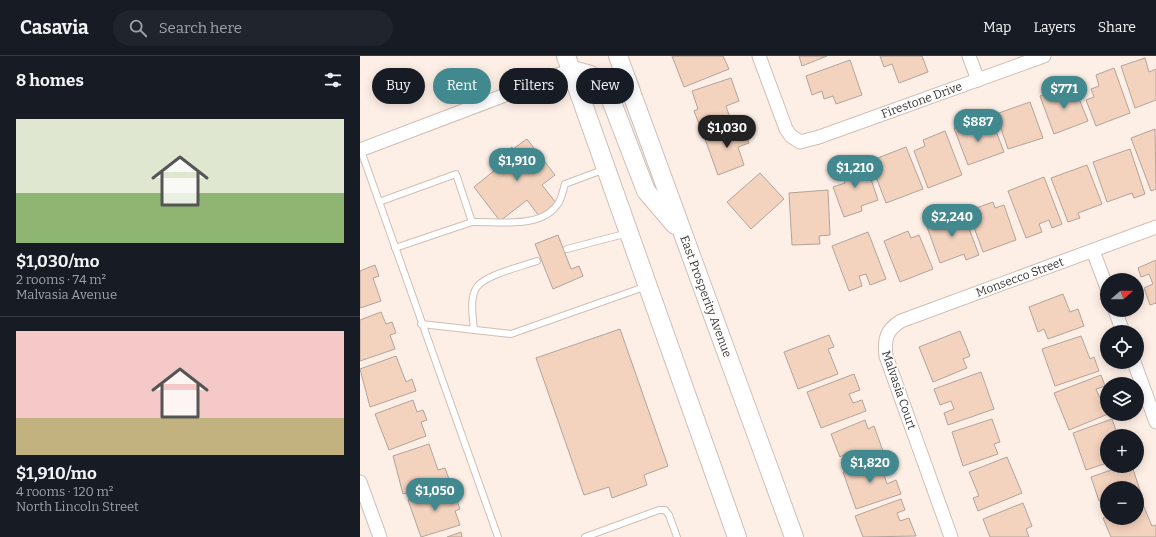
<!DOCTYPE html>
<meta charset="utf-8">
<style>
:root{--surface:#171b24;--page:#20242c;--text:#f1f3f6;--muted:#9ea1a6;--line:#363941;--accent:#42898f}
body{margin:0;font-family:Bitter,serif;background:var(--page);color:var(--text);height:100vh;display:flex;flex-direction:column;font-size:15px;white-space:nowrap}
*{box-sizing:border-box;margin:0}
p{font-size:13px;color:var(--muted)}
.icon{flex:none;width:22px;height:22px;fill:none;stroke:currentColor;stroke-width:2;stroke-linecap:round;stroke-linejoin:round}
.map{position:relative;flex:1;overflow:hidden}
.side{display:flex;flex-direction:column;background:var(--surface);width:360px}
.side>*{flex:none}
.guide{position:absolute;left:12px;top:12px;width:380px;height:36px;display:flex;gap:8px}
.needle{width:26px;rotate:70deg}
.fabs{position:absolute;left:740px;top:217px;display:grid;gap:8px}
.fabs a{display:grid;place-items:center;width:44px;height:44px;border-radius:50%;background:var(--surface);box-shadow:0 2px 10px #0003;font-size:20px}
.price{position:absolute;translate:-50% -34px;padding:0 9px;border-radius:14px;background:var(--accent);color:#fff;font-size:13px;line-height:26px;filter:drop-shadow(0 1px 2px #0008)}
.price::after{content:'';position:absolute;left:50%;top:24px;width:12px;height:9px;margin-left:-6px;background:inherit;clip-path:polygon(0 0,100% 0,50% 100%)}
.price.on{background:#222;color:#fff}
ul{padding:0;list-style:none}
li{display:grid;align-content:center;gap:8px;height:212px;padding:0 16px}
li+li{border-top:1px solid var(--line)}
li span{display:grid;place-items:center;height:124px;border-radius:0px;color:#555}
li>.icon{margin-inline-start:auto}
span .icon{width:72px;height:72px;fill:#fffc;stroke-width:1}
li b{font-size:17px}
h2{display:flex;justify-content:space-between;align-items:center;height:48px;padding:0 16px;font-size:17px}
.tag{padding:0 14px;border-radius:18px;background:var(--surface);box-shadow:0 2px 10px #0003;font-size:14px;line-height:36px}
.tag.on{background:var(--accent);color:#fff}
header{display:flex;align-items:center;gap:24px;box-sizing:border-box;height:56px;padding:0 20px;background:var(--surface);border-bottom:1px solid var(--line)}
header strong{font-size:19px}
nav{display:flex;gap:22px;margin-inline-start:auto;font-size:14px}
.search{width:280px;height:36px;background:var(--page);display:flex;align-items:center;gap:10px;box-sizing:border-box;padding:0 14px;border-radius:22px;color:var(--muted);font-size:15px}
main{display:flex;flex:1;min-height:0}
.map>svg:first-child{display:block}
.building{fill:#f3d2be;stroke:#b2a49b}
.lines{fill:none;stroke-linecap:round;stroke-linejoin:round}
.service-casing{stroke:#cebfb6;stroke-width:8}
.minor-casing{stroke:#cebfb6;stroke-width:15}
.secondary-casing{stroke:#cebfb6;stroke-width:20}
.service{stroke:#fff;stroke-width:6}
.minor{stroke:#fff;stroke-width:13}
.secondary{stroke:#fff;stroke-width:18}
.labels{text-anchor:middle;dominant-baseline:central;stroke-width:3;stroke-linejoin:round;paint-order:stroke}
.street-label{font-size:12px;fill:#3f3935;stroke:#fff}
</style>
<header>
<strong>Casavia</strong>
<div class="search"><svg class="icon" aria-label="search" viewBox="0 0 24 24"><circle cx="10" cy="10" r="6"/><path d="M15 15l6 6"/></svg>Search here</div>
<nav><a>Map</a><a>Layers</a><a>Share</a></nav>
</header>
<main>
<section class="side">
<h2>8 homes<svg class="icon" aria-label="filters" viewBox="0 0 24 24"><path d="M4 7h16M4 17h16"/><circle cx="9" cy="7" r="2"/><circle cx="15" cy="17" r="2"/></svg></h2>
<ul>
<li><span style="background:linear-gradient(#dfe7d0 60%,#8fb573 0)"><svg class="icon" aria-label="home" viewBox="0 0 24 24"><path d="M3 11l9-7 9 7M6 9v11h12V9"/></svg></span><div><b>$1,030/mo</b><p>2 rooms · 74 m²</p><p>Malvasia Avenue</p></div></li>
<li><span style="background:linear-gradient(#f6c9c9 70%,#c2b280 0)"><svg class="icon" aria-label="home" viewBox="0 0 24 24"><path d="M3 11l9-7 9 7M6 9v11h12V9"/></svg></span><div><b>$1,910/mo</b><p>4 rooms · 120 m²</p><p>North Lincoln Street</p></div></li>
</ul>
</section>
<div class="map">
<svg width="796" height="481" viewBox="0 0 796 481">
<rect width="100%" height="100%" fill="#feefe6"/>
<g class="building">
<path d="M312,0H363L369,13L324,31Z"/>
<path d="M439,0H467L442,10Z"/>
<path d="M520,0H562L568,16L539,27L532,8L524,11Z"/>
<path d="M785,2L789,16L796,13V44L775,52L761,10Z"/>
<path d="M490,4L502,39L476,48L473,40L464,43L462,35L452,39L446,20Z"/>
<path d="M754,12L770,57L736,70L726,44L734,41L731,33L739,30L736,19Z"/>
<path d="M371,22L379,45L366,50L370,62L341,73L334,55L338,53L332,35Z"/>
<path d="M704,31L706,37L715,33L728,65L694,78L680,40Z"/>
<path d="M670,46L683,82L648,93L636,58Z"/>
<path d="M612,65L617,76L634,70L644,96L608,109L594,72Z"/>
<path d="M382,69L389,87L378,91L384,109L358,119L345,83Z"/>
<path d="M795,73L796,133L791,135L771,82Z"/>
<path d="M585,75L602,119L568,132L554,95L565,90L563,84Z"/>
<path d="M167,83L195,119L182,129L196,147L179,160L167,144L140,165L114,131L135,114L130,108L152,91L153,93Z"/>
<path d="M546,91L563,133L526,147L510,105Z"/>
<path d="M770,93L785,138L774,142L772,137L747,146L733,106Z"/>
<path d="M505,105L518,144L501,150L502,155L484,161L473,131L485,127L481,113Z"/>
<path d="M727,109L742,148L718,157L720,162L708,166L691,122Z"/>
<path d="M400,117L424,143L391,173L367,146Z"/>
<path d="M684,121L702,168L692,172L689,164L679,168L682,176L666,182L648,135Z"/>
<path d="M468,134L470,179L459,180L460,188L432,189L429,137Z"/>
<path d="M633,146L635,152L644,149L656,184L623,196L608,155Z"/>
<path d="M602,154L619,199L606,204L604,198L580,207L566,168Z"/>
<path d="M548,175L551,182L559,179L573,213L540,226L524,185Z"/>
<path d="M508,176L526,223L510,229L506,218L499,220L502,230L489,235L472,190Z"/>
<path d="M198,179L211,213L219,210L223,220L193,233L175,188Z"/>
<path d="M796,204V247L790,249L784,232L793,228L789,218L781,221L778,212Z"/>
<path d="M15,209L19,220L13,222L21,245L0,252V215Z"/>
<path d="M703,238L710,256L718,253L724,270L688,283L684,273L678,276L669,251Z"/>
<path d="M21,256L26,268L32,266L36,277L30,279L35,293L0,305V264Z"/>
<path d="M260,273L308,410L284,419L287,429L252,442L249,431L224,439L176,302Z"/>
<path d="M600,275L610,300L603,303L607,312L573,326L559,291Z"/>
<path d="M469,279L474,291L468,293L478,318L438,333L424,296Z"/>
<path d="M721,280L730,303L734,301L739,315L695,330L682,293Z"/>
<path d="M36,300L46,326L52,323L56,335L10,351L0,313Z"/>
<path d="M621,316L634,353L588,369L584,357L594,353L591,345L580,349L574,333Z"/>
<path d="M494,318L500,334L489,338L493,347L502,344L506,355L461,372L447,336Z"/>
<path d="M741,319L745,330L736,333L740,342L747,339L748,358L709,374L694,337Z"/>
<path d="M53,344L57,356L63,354L67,364L61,366L66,380L29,394L15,358Z"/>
<path d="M632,363L640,386L634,388L638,398L603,410L592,376Z"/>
<path d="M752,363L758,380H747V407L726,414L713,377Z"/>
<path d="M505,364L508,373L514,370L523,395L489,408L485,398L480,401L471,378Z"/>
<path d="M69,388L78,414L85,412L89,423L43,438L33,400Z"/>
<path d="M647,401L662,437L618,455L613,442L619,440L609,416Z"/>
<path d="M524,402L529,417L524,419L527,428L536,424L541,438L496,453L483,416Z"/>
<path d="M763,410H772L782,440L777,442V432H747V446L746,443L739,445L731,421Z"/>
<path d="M86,432L90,444L96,442L100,453L95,455L100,469L61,481L48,444Z"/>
<path d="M541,443L545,454L537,457L540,465L549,462L556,480L503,481L495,460Z"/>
<path d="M782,446L792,470L796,469V481H751L743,462L747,460V462H777V448Z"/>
<path d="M663,447L672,470L666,473L669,481H630L623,463Z"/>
<path d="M101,476L102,481H87Z"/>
</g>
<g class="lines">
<g class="service-casing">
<g id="service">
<path d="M0,92L138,481"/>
<path d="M19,146L96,118L112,166L35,192"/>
<path d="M112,166C138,165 183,174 199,146C202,141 203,134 205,128L245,113"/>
<path d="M207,193L268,177"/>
<path d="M61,268L151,278L287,230"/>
<path d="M114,274C113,261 109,242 117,231C125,219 163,210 177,205"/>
<path d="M225,481L299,454H305L309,459L317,481"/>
</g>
</g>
<g class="minor-casing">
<g id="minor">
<path id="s1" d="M399,0L426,73L431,80L440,86L459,81L684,0"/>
<path d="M609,0L618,24"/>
<path d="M0,94L211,14"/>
<path d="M733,195L747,232"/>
<path d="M755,254L763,276"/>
<path d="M774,306L796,366"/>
<path d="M0,426L20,481"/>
<path id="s2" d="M591,481L526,300C524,284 526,274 541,265L796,171"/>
</g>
</g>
<g class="secondary-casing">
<g id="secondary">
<path d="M206,0L377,481"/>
<path id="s3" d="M258,0L434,481"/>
<path d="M211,14C232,18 235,19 248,36L286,135L315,169"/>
</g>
</g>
<use href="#service" class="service"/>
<use href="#minor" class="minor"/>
<use href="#secondary" class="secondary"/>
</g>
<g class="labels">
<g class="street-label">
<text stroke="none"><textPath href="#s1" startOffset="226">Firestone Drive</textPath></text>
<text stroke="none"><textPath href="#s2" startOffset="360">Monsecco Street</textPath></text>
<text stroke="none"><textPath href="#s3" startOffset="256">East Prosperity Avenue</textPath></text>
<text transform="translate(539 334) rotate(71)">Malvasia Court</text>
</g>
</g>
</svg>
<div class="fabs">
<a><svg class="needle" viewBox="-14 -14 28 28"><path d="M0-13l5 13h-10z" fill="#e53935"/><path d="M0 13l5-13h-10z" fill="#9ea1a6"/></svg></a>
<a><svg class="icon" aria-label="locate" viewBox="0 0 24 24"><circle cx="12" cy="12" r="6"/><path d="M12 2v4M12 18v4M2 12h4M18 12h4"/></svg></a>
<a><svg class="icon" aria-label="layers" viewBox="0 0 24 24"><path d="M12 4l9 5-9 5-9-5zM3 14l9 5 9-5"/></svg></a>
<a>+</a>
<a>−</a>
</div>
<b class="price" style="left:704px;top:54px">$771</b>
<b class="price" style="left:618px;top:87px">$887</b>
<b class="price on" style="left:367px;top:93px">$1,030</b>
<b class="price" style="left:157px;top:126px">$1,910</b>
<b class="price" style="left:495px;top:133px">$1,210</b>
<b class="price" style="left:592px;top:182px">$2,240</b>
<b class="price" style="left:510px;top:428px">$1,820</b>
<b class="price" style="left:75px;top:456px">$1,050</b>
<div class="guide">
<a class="tag">Buy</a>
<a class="tag on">Rent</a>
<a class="tag">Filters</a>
<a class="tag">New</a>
</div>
</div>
</main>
